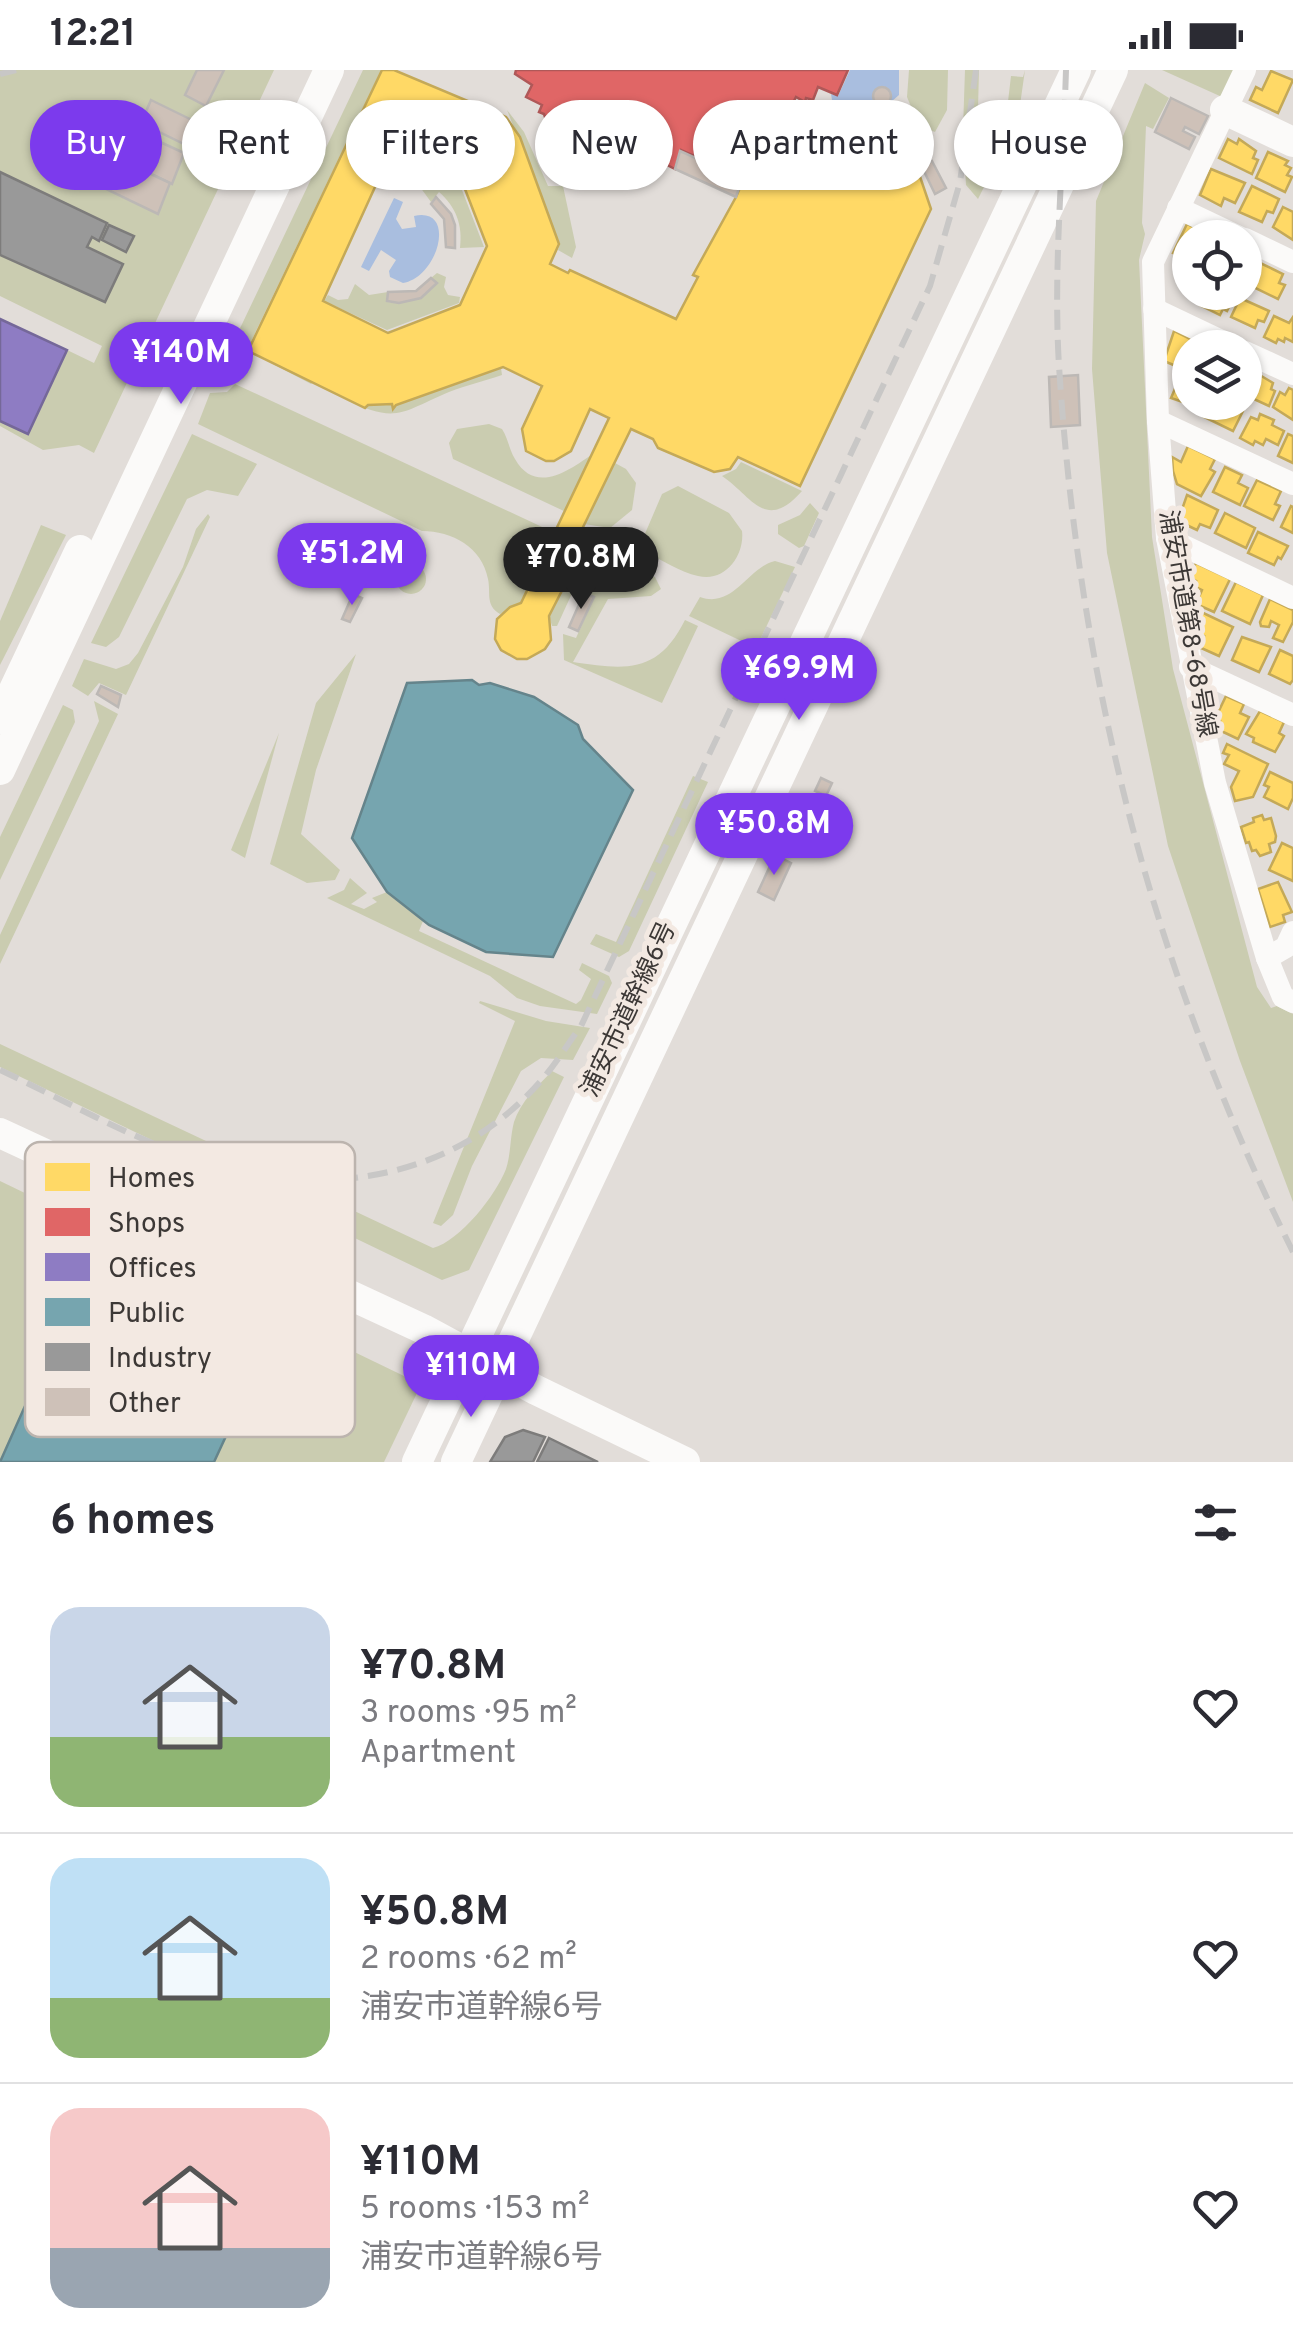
<!DOCTYPE html>
<meta charset="utf-8">
<style>
:root{--surface:#fff;--page:#f7f7f7;--text:#2b2b33;--muted:#7c7c81;--line:#e1e1e2;--accent:#7c3aed}
body{margin:0;font-family:Overpass,"Noto Sans JP",sans-serif;background:var(--page);color:var(--text);height:100vh;display:flex;flex-direction:column;font-size:38px;white-space:nowrap}
*{box-sizing:border-box;margin:0}
p{font-size:32px;color:var(--muted)}
.icon{flex:none;width:55px;height:55px;fill:none;stroke:currentColor;stroke-width:2;stroke-linecap:round;stroke-linejoin:round}
.map{position:relative;height:1392px;overflow:hidden}
.panel{display:flex;flex-direction:column;background:var(--surface);flex:1}
.panel>*{flex:none}
.top-card{position:absolute;left:30px;top:30px;width:1235px;height:90px;display:flex;gap:20px}
.tools{position:absolute;left:1172px;top:150px;display:grid;gap:20px}
.tools a{display:grid;place-items:center;width:90px;height:90px;border-radius:50%;background:var(--surface);box-shadow:0 2px 8px #0004;font-size:50px}
.price{position:absolute;translate:-50% -85px;padding:0 22px;border-radius:35px;background:var(--accent);color:#fff;font-size:32px;line-height:65px;filter:drop-shadow(0 2px 5px #0008)}
.price::after{content:'';position:absolute;left:50%;top:60px;width:30px;height:22px;margin-left:-15px;background:inherit;clip-path:polygon(0 0,100% 0,50% 100%)}
.price.on{background:#222;color:#fff}
ul{padding:0;list-style:none}
li{display:flex;align-items:center;gap:30px;height:250px;padding:0 50px}
li+li{border-top:2px solid var(--line)}
li span{display:grid;place-items:center;flex:none;width:280px;height:200px;border-radius:30px;color:#555}
li>.icon{margin-inline-start:auto}
span .icon{width:120px;height:120px;fill:#fffc;stroke-width:1}
li b{font-size:42px}
h2{display:flex;justify-content:space-between;align-items:center;height:120px;padding:0 50px;font-size:42px}
.tag{padding:0 35px;border-radius:45px;background:var(--surface);box-shadow:0 2px 8px #0004;font-size:35px;line-height:90px}
.tag.on{background:var(--accent);color:#fff}
.status{display:flex;justify-content:space-between;align-items:center;height:70px;padding:0 50px;background:var(--surface);direction:ltr}
.status svg{height:28px;fill:currentColor}
.map>svg:first-child{display:block}
.green{fill:#caccb0}
.water{fill:#a9bedf}
.homes{fill:#ffd966;stroke:#c4a958;stroke-width:2.5;fill-rule:evenodd}
.shops{fill:#e06666;stroke:#af5858;stroke-width:2.5}
.offices{fill:#8e7cc3;stroke:#756899;stroke-width:2.5}
.public{fill:#76a5af;stroke:#65848b;stroke-width:2.5}
.industry{fill:#999;stroke:#7d7c7b;stroke-width:2.5}
.building{fill:#cec1b8;stroke:#bcb8b5;stroke-width:2.5}
.lines{fill:none;stroke-linecap:round;stroke-linejoin:round}
.street{stroke:#fbfaf9;stroke-width:22}
.secondary{stroke:#fbfaf9;stroke-width:30}
.rail{stroke:#c8c7c6;stroke-width:6;stroke-dasharray:20 10;stroke-linecap:butt}
.labels{text-anchor:middle;dominant-baseline:central;stroke-width:10;stroke-linejoin:round;paint-order:stroke}
.street-label{font-size:25px;fill:#3c3836;stroke:#f3e9e2}
.key{fill:#f3e9e2;stroke:#bcb4ae;stroke-width:2.5}
.key-label{font-size:28px;fill:#3c3836}
</style>
<div class="status"><b>12:21</b><svg viewBox="0 0 49 12"><path d="M0 12V9h3v3zM5 12V6h3v6zM10 12V3h3v9zM15 12V0h3v12zM26 1h20v11H26zM47 4h2v5h-2z"/></svg></div>
<div class="map">
<svg width="1293" height="1392" viewBox="0 0 1293 1392">
<rect width="100%" height="100%" fill="#e2ddd9"/>
<g class="green">
<path d="M0,0H274L94,383L79,375L43,380L0,356V351L28,364L67,280L94,293L102,276L0,226Z"/>
<path d="M363,0H381L247,280L313,312L311,314L233,273Z"/>
<path d="M909,0H948L947,40L935,62L919,56L907,27Z"/>
<path d="M965,0H979L978,39L1007,40L1011,6L1023,7L1025,0L1018,49L978,129L966,115L963,59Z"/>
<path d="M1162,0H1234L1222,27Z"/>
<path d="M1145,13L1169,28L1153,59L1146,56L1142,153L1145,164L1139,190L1152,467L1173,599L1257,917L1271,938L1277,936L1293,944V1132L1240,991L1168,776L1107,483L1092,299L1096,131Z"/>
<path d="M902,33L906,44L835,68V59Z"/>
<path d="M507,40L524,62L548,116H563L576,177L572,188L558,180L560,174Z"/>
<path d="M394,73L455,102L484,177L460,178C463,155 456,137 439,122L431,132L420,117L404,115L407,96L390,84Z"/>
<path d="M437,203L446,207L444,217L448,225L460,227L459,233L387,260L324,231L328,225L338,230L348,229L355,214L369,225L388,222L387,232C408,234 424,230 437,213L431,208Z"/>
<path d="M501,298L502,305C484,311 467,315 449,322C400,343 397,354 344,329L365,338L368,335L392,334L394,339L396,335Z"/>
<path d="M235,314L555,463L521,533L500,544C485,535 491,523 488,509C482,477 452,461 422,461L198,354L210,323L227,322Z"/>
<path d="M489,354L502,359C508,368 509,379 515,389C536,426 571,399 594,383L566,442L453,389L449,373L457,359Z"/>
<path d="M192,364L257,394L238,426L207,420L187,429L119,567L106,577L91,573Z"/>
<path d="M741,392L802,421C765,463 752,426 722,406L736,399Z"/>
<path d="M615,393L626,399L636,413L632,440L610,458L584,454Z"/>
<path d="M678,416L729,443L742,461C745,485 725,513 698,506C680,502 662,490 645,482L644,466L662,424Z"/>
<path d="M810,433L819,443L804,476L799,478L778,464V455L800,445Z"/>
<path d="M208,444L210,447L126,625L99,613L88,626L72,616L84,589L116,599L129,594L138,583L183,497L196,459Z"/>
<path d="M368,454L378,464L385,483L374,504L364,507L361,489L367,467L358,457Z"/>
<path d="M41,455L66,465L0,595V551Z"/>
<path d="M575,474L655,507L661,519L651,526L608,529L573,592C626,600 658,604 685,550L698,556L662,633L564,590L563,564L576,568L594,528L574,519L557,556H552L549,546L573,499L565,494Z"/>
<path d="M775,491L795,497L756,578L689,546L700,527C734,539 748,497 775,491Z"/>
<circle cx="411" cy="509" r="15"/>
<path d="M356,584L316,700L301,764L340,800L335,810L307,813L270,794L316,633Z"/>
<path d="M94,631L118,644L0,894V865L99,651Z"/>
<path d="M63,635L73,640L75,652L0,810V767Z"/>
<path d="M279,663L245,788L231,780Z"/>
<path d="M693,706L708,712L629,881L619,887L590,874L596,864L616,872Z"/>
<path d="M350,808L367,823L351,834L364,839L377,832L372,828L387,822L423,851L419,861L576,934L581,930L591,909L579,900L582,893L609,906L612,913L597,944L540,936L517,928L490,906L327,828L344,820Z"/>
<path d="M480,931L546,951L590,958L573,990L541,988L521,1001L472,1096L453,1145L441,1156L433,1153L515,951L479,933Z"/>
<path d="M0,974L433,1178C460,1171 496,1125 506,1099C511,1084 510,1067 514,1052C521,1031 537,1017 552,1001L564,1007L469,1200L442,1210L0,997Z"/>
<path d="M0,1111L404,1306L417,1323L384,1392H0Z"/>
</g>
<g class="water">
<path d="M850,0H899V25C884,39 861,48 840,45L833,36L831,24L838,26Z"/>
<path d="M394,128L403,132L396,149L402,159L416,157L414,146C457,136 439,207 403,213L390,207L389,201L396,190L381,180L369,201L361,197Z"/>
</g>
<g class="homes">
<path d="M382,0H394L506,47L520,67L559,174L550,194L568,203L570,200L676,249L698,207L693,205L736,127L758,77L778,88L790,61L825,79L899,51L903,61L912,58L921,85L914,89L931,139L800,416L738,387L730,399L714,402L658,378L653,369L631,359L565,494L573,499L549,546L551,570L545,579L527,589H517L501,580L495,569L497,549L510,537L521,533L609,348L590,339L571,381L554,391H546L526,381L522,359L542,316L503,297L396,335L393,339L392,334L368,335L365,338L248,281ZM396,71L458,101L487,176L460,235L388,263L323,231Z"/>
<path d="M1271,1L1293,10L1278,43L1250,30L1256,17L1262,20Z"/>
<path d="M1228,69L1237,74L1239,69L1256,81L1253,88L1258,90L1252,104L1219,88Z"/>
<path d="M1268,82L1288,91L1285,95L1291,98L1287,105L1292,107L1285,122L1256,108Z"/>
<path d="M1211,99L1245,113L1235,133L1224,128L1221,136L1200,125Z"/>
<path d="M1252,116L1279,129L1273,143L1267,141L1262,152L1239,142Z"/>
<path d="M1283,137L1293,142V170L1273,157Z"/>
<path d="M1187,154L1215,168H1190V202L1182,198L1186,188L1173,183Z"/>
<path d="M1258,192L1283,204L1279,213L1285,215L1278,229L1247,214Z"/>
<path d="M1196,222H1236L1227,241L1223,239L1220,245L1200,235L1201,232L1193,229Z"/>
<path d="M1240,228L1269,241L1264,252L1258,250L1255,258L1231,247Z"/>
<path d="M1274,246L1289,253L1293,247V272L1285,268L1284,272L1278,269L1276,273L1264,267Z"/>
<path d="M1174,261L1208,278H1190V302L1164,291Z"/>
<path d="M1253,301L1273,313L1271,319L1275,321L1269,336L1245,325V305H1251Z"/>
<path d="M1180,307L1190,312V332H1203L1200,338L1171,328Z"/>
<path d="M1289,318L1293,320V350L1273,337L1280,322L1285,325Z"/>
<path d="M1211,332H1227L1243,341L1233,361L1204,347Z"/>
<path d="M1260,344L1274,350L1272,355L1284,361L1278,375L1266,369L1263,375L1255,371L1253,375L1240,368L1251,347L1258,350Z"/>
<path d="M1288,364L1293,366V393L1278,386Z"/>
<path d="M1188,376L1215,389L1210,399L1215,402L1201,426L1177,414L1173,401L1172,387L1181,392Z"/>
<path d="M1225,397L1242,405L1238,413L1248,418L1240,435L1213,422Z"/>
<path d="M1257,410L1281,421L1275,434L1280,436L1273,450L1244,436Z"/>
<path d="M1187,425L1218,440L1210,458L1200,454L1197,460L1178,451Z"/>
<path d="M1291,436L1293,437V463L1281,457Z"/>
<path d="M1225,443L1255,458L1246,478L1215,463Z"/>
<path d="M1258,462L1288,476L1281,489L1278,487L1274,495L1248,483Z"/>
<path d="M1196,493L1230,509L1214,542L1196,534L1202,520L1194,516L1196,511L1189,508Z"/>
<path d="M1236,512L1263,525L1250,554L1222,541Z"/>
<path d="M1270,529L1293,540V552L1283,572L1273,568L1279,555L1271,551L1269,557L1261,556L1260,552Z"/>
<path d="M1199,541L1233,557L1219,586L1199,577L1204,566L1199,564L1203,554L1195,550Z"/>
<path d="M1242,567L1271,577L1259,602L1232,590Z"/>
<path d="M1280,580L1293,586V610L1290,614L1269,604Z"/>
<path d="M1226,626L1244,634L1240,643L1249,647L1238,669L1217,659L1220,651L1215,649Z"/>
<path d="M1260,641L1284,652L1279,663L1284,666L1275,682L1253,672L1254,668L1246,664Z"/>
<path d="M1227,674L1268,694L1253,727L1235,731L1231,717L1239,701L1224,694L1229,685L1223,683Z"/>
<path d="M1270,702L1293,713V728L1288,739L1264,727L1269,717L1264,715Z"/>
<path d="M1262,745L1264,750L1271,748L1276,766L1275,772L1269,774L1271,782L1260,786L1256,780L1252,781L1249,772L1246,773L1241,757L1254,752L1253,748Z"/>
<path d="M1282,773L1293,778V811L1269,800Z"/>
<path d="M1278,812L1292,842L1283,845L1285,852L1270,857L1258,819Z"/>
</g>
<path class="shops" d="M516,0H848L837,25L818,17L813,30L806,28L805,32L796,27L785,48L776,44L769,59L759,52L754,61L746,58L740,72L727,66L724,74L715,70L709,84L697,79L694,86L681,80L675,99L602,62L599,65L579,57L582,52L566,45L564,53L556,51L549,59L544,44L539,42L542,35L526,27L532,15L515,4Z"/>
<path class="offices" d="M0,249L67,280L28,364L0,351Z"/>
<g class="public">
<path d="M472,610L479,615L490,613L534,627L578,655L583,669L633,720L553,887L486,882L429,855L387,822L352,768L407,613Z"/>
<path d="M55,1269L232,1353L214,1392H0Z"/>
</g>
<g class="industry">
<path d="M0,102L107,153L99,171L92,167L87,177L123,194L105,232L0,185Z"/>
<path d="M109,155L134,166L126,182L102,170Z"/>
<path d="M523,1360L545,1367L533,1392H490L505,1367Z"/>
<path d="M549,1368L598,1392H537Z"/>
</g>
<g class="building">
<path d="M197,0H224L206,36L185,25Z"/>
<circle cx="882" cy="26" r="9"/>
<path d="M1171,28L1208,46L1199,64L1185,57L1183,61L1195,67L1189,79L1155,62Z"/>
<path d="M151,30L198,53L188,76L141,53Z"/>
<path d="M103,53L113,74L58,105L47,82Z"/>
<path d="M132,59L184,83L172,114L119,88Z"/>
<path d="M680,81L742,109L736,127L675,99Z"/>
<path d="M119,89L170,113L158,144L106,119Z"/>
<path d="M932,91L946,118L935,124L922,97Z"/>
<path d="M436,127L451,144L455,155V178L446,177L444,149L431,134Z"/>
<path d="M431,208L437,213L421,228L399,233L387,231L388,222L416,221Z"/>
<path d="M1078,305L1080,355L1051,357L1049,307Z"/>
<path d="M584,523L594,527L578,561L569,557Z"/>
<path d="M353,524L362,528L350,552L342,549Z"/>
<path d="M101,616L121,625L118,637L97,624Z"/>
<path d="M821,708L832,713L826,726L815,721Z"/>
<path d="M775,785L791,793L774,830L758,822Z"/>
</g>
<g class="lines">
<g class="street">
<path d="M1245,0L1153,192L1158,351L1167,468L1215,713L1267,888L1283,927L1293,932"/>
<path d="M1178,138L1241,168"/>
<path d="M1245,169L1293,192"/>
<path d="M1154,239L1236,278"/>
<path d="M1245,282L1293,304"/>
<path d="M1158,351L1293,414"/>
<path d="M1167,468L1293,528"/>
<path d="M1190,597L1293,645"/>
<path d="M1267,888L1286,877L1293,862"/>
</g>
<g class="secondary">
<path d="M1225,40L1293,72"/>
<path d="M0,649L80,480"/>
<path d="M0,700L329,0"/>
<path d="M0,1063L423,1259L536,1320L685,1392"/>
<path d="M417,1392L1076,0"/>
<path d="M456,1392L1113,0"/>
</g>
<g class="rail">
<path d="M1066,0C1063,102 1052,208 1060,310C1081,620 1155,904 1293,1182"/>
<path d="M0,4L16,0"/>
<path d="M0,1000C62,1029 123,1064 188,1087C311,1131 449,1115 540,1012C555,995 567,975 581,956L930,216L960,112L976,0"/>
</g>
</g>
<g class="labels">
<g class="street-label">
<text transform="translate(1186 554) rotate(80)">浦安市道第8-68号線</text>
<text transform="translate(630 940) rotate(-65)">浦安市道幹線6号</text>
</g>
</g>
<rect x="25" y="1072" width="330" height="295" rx="15" class="key"/>
<rect x="45" y="1093" width="45" height="28" fill="#ffd966"/>
<rect x="45" y="1138" width="45" height="28" fill="#e06666"/>
<rect x="45" y="1183" width="45" height="28" fill="#8e7cc3"/>
<rect x="45" y="1228" width="45" height="28" fill="#76a5af"/>
<rect x="45" y="1273" width="45" height="28" fill="#999"/>
<rect x="45" y="1318" width="45" height="28" fill="#cec1b8"/>
<g class="key-label">
<text x="108" y="1117">Homes</text>
<text x="108" y="1162">Shops</text>
<text x="108" y="1207">Offices</text>
<text x="108" y="1252">Public</text>
<text x="108" y="1297">Industry</text>
<text x="108" y="1342">Other</text>
</g>
</svg>
<div class="tools">
<a><svg class="icon" aria-label="locate" viewBox="0 0 24 24"><circle cx="12" cy="12" r="6"/><path d="M12 2v4M12 18v4M2 12h4M18 12h4"/></svg></a>
<a><svg class="icon" aria-label="layers" viewBox="0 0 24 24"><path d="M12 4l9 5-9 5-9-5zM3 14l9 5 9-5"/></svg></a>
</div>
<b class="price" style="left:181px;top:337px">¥140M</b>
<b class="price" style="left:352px;top:538px">¥51.2M</b>
<b class="price on" style="left:581px;top:542px">¥70.8M</b>
<b class="price" style="left:799px;top:653px">¥69.9M</b>
<b class="price" style="left:774px;top:808px">¥50.8M</b>
<b class="price" style="left:471px;top:1350px">¥110M</b>
<div class="top-card">
<a class="tag on">Buy</a>
<a class="tag">Rent</a>
<a class="tag">Filters</a>
<a class="tag">New</a>
<a class="tag">Apartment</a>
<a class="tag">House</a>
</div>
</div>
<section class="panel">
<h2>6 homes<svg class="icon" aria-label="filters" viewBox="0 0 24 24"><path d="M4 7h16M4 17h16"/><circle cx="9" cy="7" r="2"/><circle cx="15" cy="17" r="2"/></svg></h2>
<ul>
<li><span style="background:linear-gradient(#c9d6e8 65%,#8fb573 0)"><svg class="icon" aria-label="home" viewBox="0 0 24 24"><path d="M3 11l9-7 9 7M6 9v11h12V9"/></svg></span><div><b>¥70.8M</b><p>3 rooms · 95 m²</p><p>Apartment</p></div><svg class="icon" aria-label="heart" viewBox="0 0 24 24"><path d="M12 20l-8-8c-3-5 5-10 8-4 3-6 11-1 8 4z"/></svg></li>
<li><span style="background:linear-gradient(#bfe0f5 70%,#8fb573 0)"><svg class="icon" aria-label="home" viewBox="0 0 24 24"><path d="M3 11l9-7 9 7M6 9v11h12V9"/></svg></span><div><b>¥50.8M</b><p>2 rooms · 62 m²</p><p>浦安市道幹線6号</p></div><svg class="icon" aria-label="heart" viewBox="0 0 24 24"><path d="M12 20l-8-8c-3-5 5-10 8-4 3-6 11-1 8 4z"/></svg></li>
<li><span style="background:linear-gradient(#f6c9c9 70%,#9aa5b1 0)"><svg class="icon" aria-label="home" viewBox="0 0 24 24"><path d="M3 11l9-7 9 7M6 9v11h12V9"/></svg></span><div><b>¥110M</b><p>5 rooms · 153 m²</p><p>浦安市道幹線6号</p></div><svg class="icon" aria-label="heart" viewBox="0 0 24 24"><path d="M12 20l-8-8c-3-5 5-10 8-4 3-6 11-1 8 4z"/></svg></li>
</ul>
</section>
